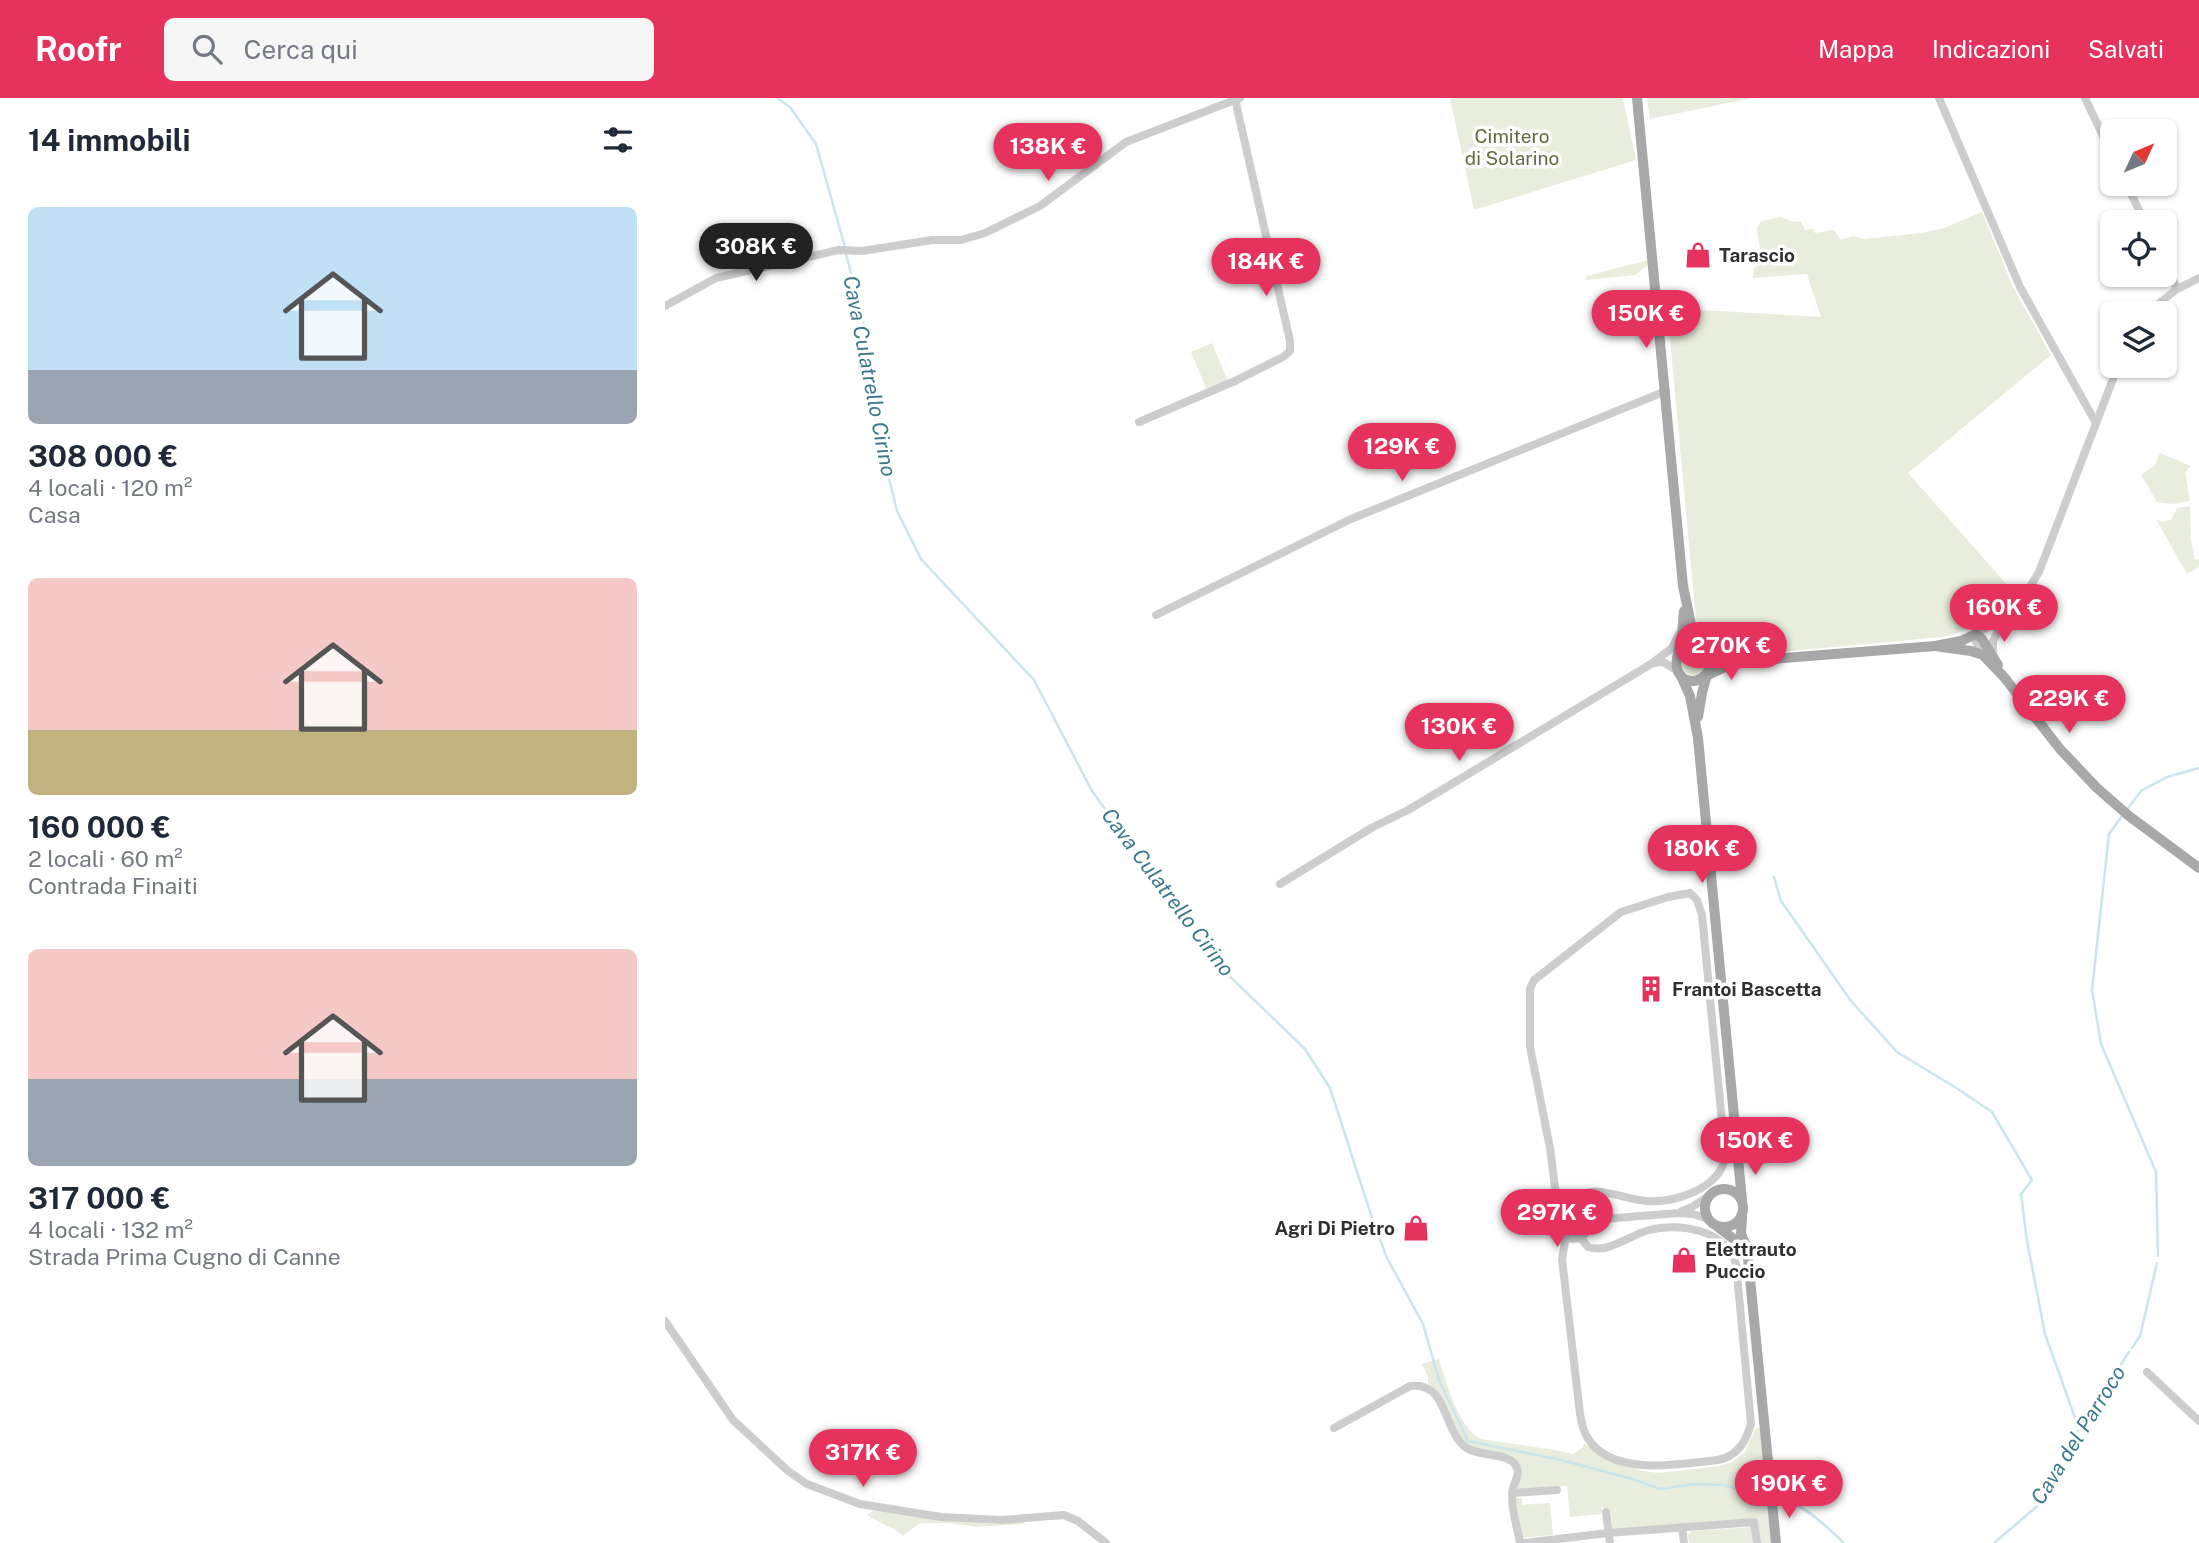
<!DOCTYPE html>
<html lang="it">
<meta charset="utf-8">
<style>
:root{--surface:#fff;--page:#f6f6f7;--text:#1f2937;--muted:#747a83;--accent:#e6335e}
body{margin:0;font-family:"Public Sans",sans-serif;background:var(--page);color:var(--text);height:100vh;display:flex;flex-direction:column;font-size:26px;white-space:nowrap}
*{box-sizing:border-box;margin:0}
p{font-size:23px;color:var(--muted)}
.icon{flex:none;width:38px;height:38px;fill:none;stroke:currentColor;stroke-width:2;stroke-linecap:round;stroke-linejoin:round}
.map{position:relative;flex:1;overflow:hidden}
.drawer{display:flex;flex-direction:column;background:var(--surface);width:665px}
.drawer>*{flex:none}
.needle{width:46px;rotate:46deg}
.controls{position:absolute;left:1435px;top:21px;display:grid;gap:14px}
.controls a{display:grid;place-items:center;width:77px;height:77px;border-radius:10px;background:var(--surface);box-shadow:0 2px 5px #0004;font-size:35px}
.price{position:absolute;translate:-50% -60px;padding:0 16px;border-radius:24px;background:var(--accent);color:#fff;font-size:23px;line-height:46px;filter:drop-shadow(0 2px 4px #0008)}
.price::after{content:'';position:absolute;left:50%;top:42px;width:21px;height:16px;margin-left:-10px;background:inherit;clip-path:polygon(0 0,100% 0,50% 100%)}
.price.on{background:#222;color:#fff}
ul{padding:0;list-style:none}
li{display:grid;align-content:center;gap:14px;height:371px;padding:0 28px}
li span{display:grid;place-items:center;height:217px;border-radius:10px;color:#555}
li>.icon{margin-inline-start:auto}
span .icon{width:126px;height:126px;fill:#fffc;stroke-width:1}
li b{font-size:30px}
h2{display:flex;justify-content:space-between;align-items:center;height:84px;padding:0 28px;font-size:30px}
header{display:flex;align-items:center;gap:42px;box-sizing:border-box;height:98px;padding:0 35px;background:var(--accent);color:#fff}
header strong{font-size:33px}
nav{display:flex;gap:38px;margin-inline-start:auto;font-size:24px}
.search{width:490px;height:63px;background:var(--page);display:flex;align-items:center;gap:18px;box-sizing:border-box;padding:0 24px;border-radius:10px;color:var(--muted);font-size:26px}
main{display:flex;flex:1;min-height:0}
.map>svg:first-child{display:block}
.green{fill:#e9edde}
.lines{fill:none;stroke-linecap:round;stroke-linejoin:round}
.stream{stroke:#cbe5ed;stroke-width:2.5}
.minor{stroke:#cdcdcd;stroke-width:8}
.major{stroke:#a8a8a8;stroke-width:10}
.labels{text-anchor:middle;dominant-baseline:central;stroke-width:7;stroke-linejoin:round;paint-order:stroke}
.park-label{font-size:19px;fill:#5b6c3d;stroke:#fff}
.poi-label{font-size:19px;font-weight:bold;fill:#303030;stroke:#fff;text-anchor:start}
.water-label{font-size:21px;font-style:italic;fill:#3b7a8c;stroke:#fff}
</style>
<header>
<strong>Roofr</strong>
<div class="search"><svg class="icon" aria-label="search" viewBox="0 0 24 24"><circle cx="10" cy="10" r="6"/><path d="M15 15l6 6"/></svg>Cerca qui</div>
<nav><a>Mappa</a><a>Indicazioni</a><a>Salvati</a></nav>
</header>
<main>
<section class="drawer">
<h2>14 immobili<svg class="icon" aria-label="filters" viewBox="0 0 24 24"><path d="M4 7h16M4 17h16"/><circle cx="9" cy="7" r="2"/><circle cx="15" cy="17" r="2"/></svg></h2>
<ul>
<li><span style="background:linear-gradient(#bfe0f5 75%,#9aa5b1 0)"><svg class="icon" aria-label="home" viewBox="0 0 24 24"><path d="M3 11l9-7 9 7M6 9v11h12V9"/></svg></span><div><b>308 000 €</b><p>4 locali · 120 m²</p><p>Casa</p></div></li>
<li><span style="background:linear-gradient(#f6c9c9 70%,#c2b280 0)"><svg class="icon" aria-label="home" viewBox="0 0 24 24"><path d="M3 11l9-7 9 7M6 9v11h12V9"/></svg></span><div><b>160 000 €</b><p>2 locali · 60 m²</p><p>Contrada Finaiti</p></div></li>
<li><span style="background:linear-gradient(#f6c9c9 60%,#9aa5b1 0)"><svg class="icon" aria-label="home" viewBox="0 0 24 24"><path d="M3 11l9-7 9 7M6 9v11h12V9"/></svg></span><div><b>317 000 €</b><p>4 locali · 132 m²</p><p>Strada Prima Cugno di Canne</p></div></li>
</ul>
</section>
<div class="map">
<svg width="1534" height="1445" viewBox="0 0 1534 1445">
<rect width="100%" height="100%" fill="#fff"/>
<g class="green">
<path d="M785,0H958L971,62L809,112Z"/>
<path d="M982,0H1087L985,21Z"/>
<path d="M1317,114L1348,189L1386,257L1243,375L1352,498C1330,520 1308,532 1277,539L1083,557C1054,554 1040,551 1031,521L1002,210L1156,219L1142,176L1088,180L1089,170L1097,165L1092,130L1096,123L1116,119L1129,124L1136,123L1140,132L1148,131L1150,135L1169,132L1176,142L1188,138L1199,141L1257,135L1279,130Z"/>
<path d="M983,162L984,166L970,177L920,182L922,178Z"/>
<path d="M547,245L563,283L542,292L526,254Z"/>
<path d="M1495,355L1526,368L1520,374L1525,403L1508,406L1492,404L1476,377L1490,367Z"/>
<path d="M1525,408L1526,442L1530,462L1534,461V469L1522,476L1491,421L1497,424L1506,422L1512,410Z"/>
<circle cx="1028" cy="566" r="11"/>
<path d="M774,1261C781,1284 793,1329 816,1341L889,1352L908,1356L918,1349L919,1345L943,1363L977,1373L994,1375L1055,1368L1067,1364L1080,1354L1091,1330H1095L1106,1445H1095L1091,1420L947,1432L946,1415L937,1409L936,1416L905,1419L902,1388L851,1392L856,1371L854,1365C836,1360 810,1356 797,1342C782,1325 785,1302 763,1286V1279L757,1266Z"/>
<path d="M851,1400H857V1407L885,1405L888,1437L857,1440Z"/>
<path d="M215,1412L280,1423L327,1426L359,1423L360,1426L312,1429L284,1425H255L238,1438C229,1429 213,1425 202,1417L207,1413Z"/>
<path d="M1086,1429L1088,1445H1024L1023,1437L1027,1433Z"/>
</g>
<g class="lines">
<g class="stream">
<path d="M112,0L125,9L151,46L180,149"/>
<path d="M181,156L198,220L204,299L232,413L256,461L369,582L427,693L552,866L640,951L665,990L707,1120L722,1160L758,1226L774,1282L803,1343L896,1362L964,1380L995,1391L1029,1386L1058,1387L1102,1397"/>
<path d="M1461,713L1476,693L1502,679L1534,670"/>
<path d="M1457,718L1444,736L1427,892L1436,946L1491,1074L1493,1158"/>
<path d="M1109,779L1116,803L1186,903L1232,954L1293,991L1327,1014L1367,1082L1356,1096L1362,1143L1380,1236L1414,1331"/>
<path d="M1467,1250L1475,1238L1492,1165"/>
<path d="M1108,1398C1138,1405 1158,1425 1179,1445"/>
<path d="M1329,1445L1376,1405L1414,1331L1464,1254"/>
</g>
<g class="minor">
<path d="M1274,0L1355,189L1431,325"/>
<path d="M1420,0L1447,57"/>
<path d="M1461,86L1480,124"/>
<path d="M1500,165L1512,191"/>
<path d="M0,208L51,180L174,152L197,153L267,142H296L320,135L375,108L461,44L575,0"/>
<path d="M1482,215L1512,191L1534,180"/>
<path d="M474,324L570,283L618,259L625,253V243L572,10L571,2"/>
<path d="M491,517L686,421L1001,293"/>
<path d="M1318,557L1311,544V536C1342,517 1355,507 1374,474L1453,268"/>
<path d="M1328,558V543L1339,522"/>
<path d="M989,565L998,564L1013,573"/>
<path d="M615,786L708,729L743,712L775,693L986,566L1007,550L1014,536"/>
<circle cx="908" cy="1124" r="17"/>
<path d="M896,1112L891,1097L885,1050L865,949V891L869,882L882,872L956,814L1003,799L1025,795L1032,802L1037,817L1059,1045C1060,1052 1061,1060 1058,1067C1047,1093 1007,1105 982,1103C966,1103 935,1089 922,1095C916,1097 914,1103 912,1108"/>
<path d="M1017,1113L1027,1109L1047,1096"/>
<path d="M925,1122L1014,1115L1028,1116L1043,1121"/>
<path d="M901,1139L897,1161L915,1316C917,1327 919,1337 927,1346C951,1374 1002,1368 1035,1364C1045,1363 1058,1363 1066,1357C1078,1349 1082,1339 1086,1326L1071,1166C1062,1132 1014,1124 984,1132C965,1137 943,1156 923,1149L915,1139"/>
<path d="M0,1223L68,1322L123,1373L142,1386L195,1406L276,1419L336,1422L399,1417L413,1423L441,1445"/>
<path d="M1482,1274L1534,1323"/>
<path d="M669,1330L745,1288C782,1283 778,1330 799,1348C812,1360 847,1353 852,1370C855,1377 849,1384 848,1391C845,1407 852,1428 855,1445"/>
<path d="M847,1395L892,1392"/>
<path d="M941,1414L945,1445"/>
<path d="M1017,1429L1019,1445"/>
<path d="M859,1445L943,1435L1089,1424L1092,1445"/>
</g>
<g class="major">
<path d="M972,0L1018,488L1026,526L1040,553"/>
<path d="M1270,548L1306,553L1318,557L1339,579L1395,651L1432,690L1464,718L1534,770"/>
<path d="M1038,551L1076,562"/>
<path d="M1014,557L1026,549L1038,552L1045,564C1045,585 1017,591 1012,570C1009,560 1017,547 1017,536C1018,529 1018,521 1019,513"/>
<path d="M1016,578L1025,598L1033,640L1077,1102"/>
<path d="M1039,579L1064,567L1082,563L1270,548L1296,543L1311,536L1317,541L1333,567"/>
<path d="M1033,619L1037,595L1042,577"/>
<circle cx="1059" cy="1110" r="19"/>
<path d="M1077,1119L1076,1136L1082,1150L1111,1445"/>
<path d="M1053,1129L1070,1142L1078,1154"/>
</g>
</g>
<defs>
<g id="shop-bare" transform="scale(2.1)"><path d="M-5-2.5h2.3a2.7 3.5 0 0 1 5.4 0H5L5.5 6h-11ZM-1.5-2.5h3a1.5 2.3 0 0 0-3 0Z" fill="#e6335e" stroke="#fff" stroke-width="2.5" paint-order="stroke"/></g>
<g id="building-bare" transform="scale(2.1)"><path d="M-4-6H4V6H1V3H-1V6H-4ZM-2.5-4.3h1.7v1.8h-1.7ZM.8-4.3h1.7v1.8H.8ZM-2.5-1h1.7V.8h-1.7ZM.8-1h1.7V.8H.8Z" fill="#e6335e" stroke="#fff" stroke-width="2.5" paint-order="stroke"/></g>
</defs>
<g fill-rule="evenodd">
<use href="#shop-bare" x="1033" y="157"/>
<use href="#building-bare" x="986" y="891"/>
<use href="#shop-bare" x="751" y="1130"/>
<use href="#shop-bare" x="1019" y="1162"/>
</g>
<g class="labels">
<g class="park-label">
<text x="847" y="38">Cimitero<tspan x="847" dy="22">di Solarino</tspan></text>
</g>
<g class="poi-label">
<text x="1054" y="157">Tarascio</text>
<text x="1007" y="891">Frantoi Bascetta</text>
<text x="730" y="1130" text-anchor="end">Agri Di Pietro</text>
<text x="1040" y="1151">Elettrauto<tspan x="1040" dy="22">Puccio</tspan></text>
</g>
<g class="water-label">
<text transform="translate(205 278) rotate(79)">Cava Culatrello Cirino</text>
<text transform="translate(503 794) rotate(53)">Cava Culatrello Cirino</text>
<text transform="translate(1413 1337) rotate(-58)">Cava del Parroco</text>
</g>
</g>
</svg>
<div class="controls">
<a><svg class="needle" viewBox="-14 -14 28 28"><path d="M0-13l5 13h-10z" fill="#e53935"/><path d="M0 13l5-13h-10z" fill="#747a83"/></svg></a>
<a><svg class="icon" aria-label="locate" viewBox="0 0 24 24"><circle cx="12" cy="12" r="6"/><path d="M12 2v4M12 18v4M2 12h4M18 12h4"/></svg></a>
<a><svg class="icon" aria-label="layers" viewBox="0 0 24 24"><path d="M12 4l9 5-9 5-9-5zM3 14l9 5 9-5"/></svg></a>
</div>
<b class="price" style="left:383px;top:85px">138K €</b>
<b class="price on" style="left:91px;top:185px">308K €</b>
<b class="price" style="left:601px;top:200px">184K €</b>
<b class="price" style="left:981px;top:252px">150K €</b>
<b class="price" style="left:737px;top:385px">129K €</b>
<b class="price" style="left:1339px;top:546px">160K €</b>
<b class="price" style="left:1066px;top:584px">270K €</b>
<b class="price" style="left:1404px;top:637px">229K €</b>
<b class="price" style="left:794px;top:665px">130K €</b>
<b class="price" style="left:1037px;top:787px">180K €</b>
<b class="price" style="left:1090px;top:1079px">150K €</b>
<b class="price" style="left:892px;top:1151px">297K €</b>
<b class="price" style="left:198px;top:1391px">317K €</b>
<b class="price" style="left:1124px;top:1422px">190K €</b>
</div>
</main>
